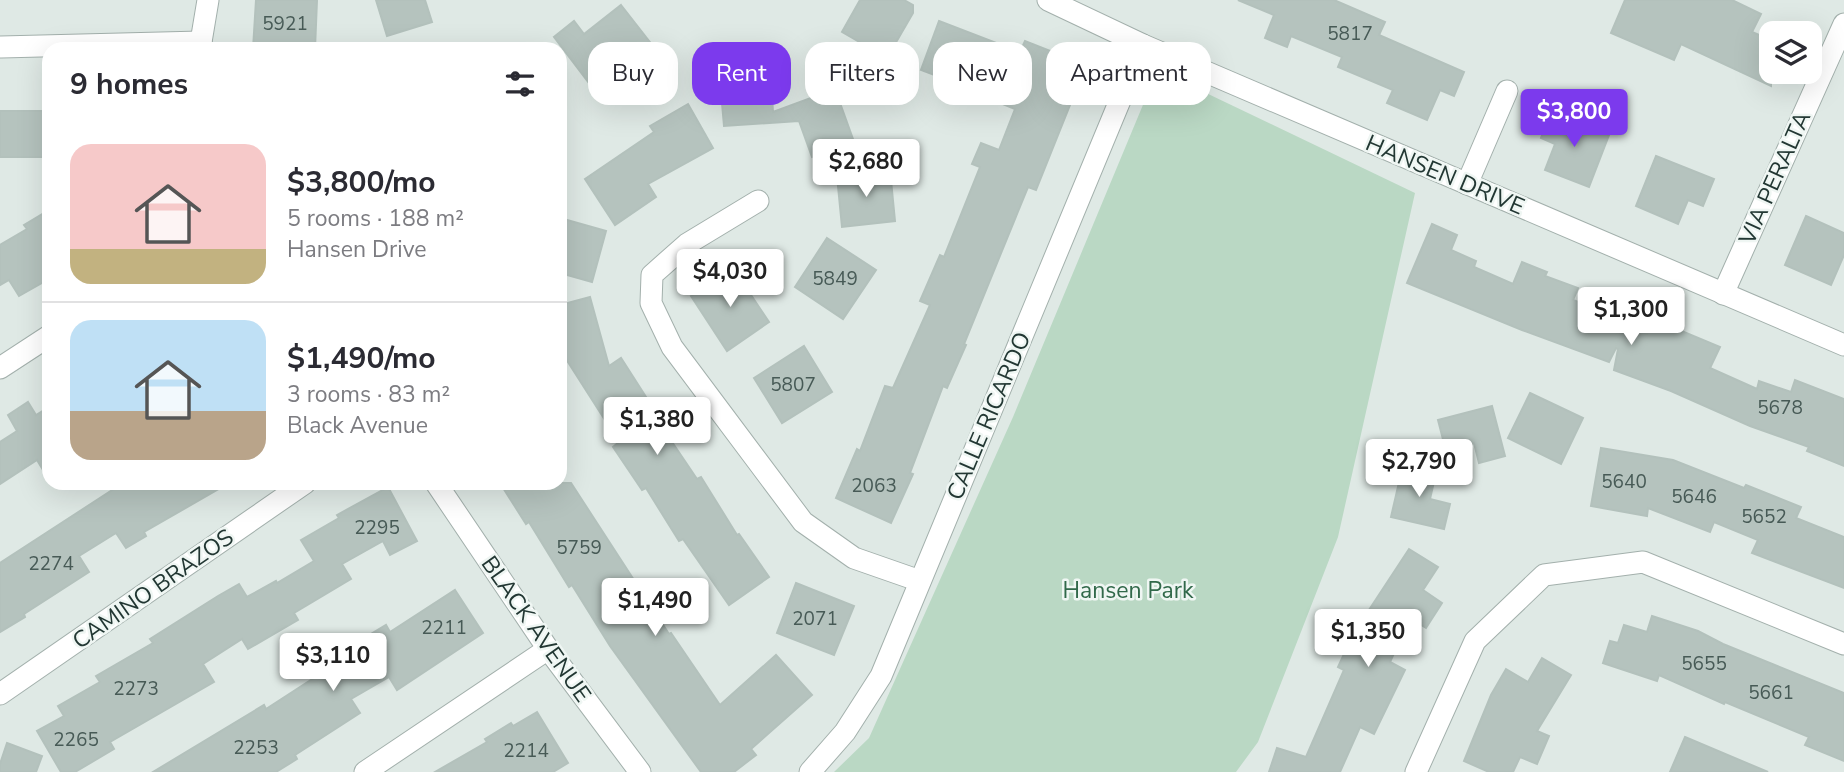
<!DOCTYPE html>
<meta charset="utf-8">
<style>
:root{--surface:#fff;--page:#f2f2f3;--text:#2b2b33;--muted:#7c7c81;--line:#e1e1e2;--accent:#7c3aed}
body{margin:0;font-family:"Nunito Sans",sans-serif;background:var(--page);color:var(--text);height:100vh;display:flex;flex-direction:column;font-size:26px;white-space:nowrap}
*{box-sizing:border-box;margin:0}
p{font-size:23px;color:var(--muted)}
.icon{flex:none;width:38px;height:38px;fill:none;stroke:currentColor;stroke-width:2;stroke-linecap:round;stroke-linejoin:round}
.map{position:relative;flex:1;overflow:hidden}
.sheet{position:absolute;left:42px;top:42px;width:525px;height:448px;display:flex;flex-direction:column;background:var(--surface);border-radius:21px;box-shadow:0 7px 28px #0002}
.sheet>*{flex:none}
.top-card{position:absolute;left:588px;top:42px;width:665px;height:63px;display:flex;gap:14px}
.buttons{position:absolute;left:1759px;top:21px;display:grid;gap:14px}
.buttons a{display:grid;place-items:center;width:63px;height:63px;border-radius:14px;background:var(--surface);box-shadow:0 7px 28px #0002;font-size:35px}
.price{position:absolute;translate:-50% -60px;padding:0 16px;border-radius:7px;background:#fff;color:#222;font-size:23px;line-height:46px;filter:drop-shadow(0 2px 4px #0008)}
.price::after{content:'';position:absolute;left:50%;top:42px;width:21px;height:16px;margin-left:-10px;background:inherit;clip-path:polygon(0 0,100% 0,50% 100%)}
.price.current{background:var(--accent);color:#fff}
ul{padding:0;list-style:none}
li{display:flex;align-items:center;gap:21px;height:175px;padding:0 28px}
li+li{border-top:2px solid var(--line)}
li span{display:grid;place-items:center;flex:none;width:196px;height:140px;border-radius:21px;color:#555}
li>.icon{margin-inline-start:auto}
span .icon{width:84px;height:84px;fill:#fffc;stroke-width:1}
li b{font-size:30px}
h2{display:flex;justify-content:space-between;align-items:center;height:84px;padding:0 28px;font-size:30px}
.pill{padding:0 24px;border-radius:21px;background:var(--surface);box-shadow:0 7px 28px #0002;font-size:24px;line-height:63px}
.pill.current{background:var(--accent);color:#fff}
.map>svg:first-child{display:block}
.green{fill:#bad8c4}
.building{fill:#b5c3be;stroke:#b3c1bc;stroke-width:2}
.lines{fill:none;stroke-linecap:round;stroke-linejoin:round}
.minor-casing{stroke:#a3b0ac;stroke-width:23}
.minor{stroke:#fff;stroke-width:21}
.labels{text-anchor:middle;dominant-baseline:central;stroke-width:5;stroke-linejoin:round;paint-order:stroke}
.number-label{font-size:19px;fill:#475a56}
.street-label{font-size:23px;fill:#223733;stroke:#eff6f3}
.park-label{font-size:23px;fill:#31694a;stroke:#eff6f3}
</style>
<div class="map">
<svg width="1844" height="772" viewBox="0 0 1844 772">
<rect width="100%" height="100%" fill="#dfe9e5"/>
<path class="green" d="M1181,81L1415,193L1338,537L1258,742L1236,772H834L869,738L1013,417L1145,100C1155,86 1164,82 1181,81Z"/>
<g class="building">
<path d="M256,0H317L315,49H253Z"/>
<path d="M376,0H425L432,22L387,36Z"/>
<path d="M860,0H904L913,5V13L887,58L842,32Z"/>
<path d="M1238,0H1334L1385,22L1379,35L1464,72L1454,96L1440,90L1427,120L1387,103L1393,90L1338,67L1342,57L1291,36L1287,47L1265,38L1274,15Z"/>
<path d="M1625,0H1732L1761,14L1752,32L1771,40V86L1681,44L1674,60L1611,33Z"/>
<path d="M621,5L660,55L641,69L628,53L589,83L554,37L574,21L584,34Z"/>
<path d="M939,21L1020,52L1025,41L1086,65L1036,190L1028,187L964,344L966,345L947,388L943,386L910,473L913,474L891,523L836,498L857,449L860,451L885,386L893,388L930,305L920,301L940,255L944,257L980,167L972,164L981,143L999,150L1015,109L1000,103L1001,100L921,70Z"/>
<path d="M770,66L773,112L835,89L854,142L812,157L799,121L724,126L719,69Z"/>
<path d="M688,104L713,148L648,184L656,197L615,225L585,179L654,132L650,126Z"/>
<rect x="0" y="111" width="49" height="46"/>
<path d="M1551,112L1609,135L1589,187L1545,170L1555,144L1541,138Z"/>
<path d="M1656,156L1714,179L1703,206L1688,200L1678,224L1636,206Z"/>
<path d="M890,170L895,221L842,227L837,176Z"/>
<path d="M49,210V279L19,296L9,280L0,285V245L27,229L24,225Z"/>
<path d="M1806,216L1844,233V255L1831,285L1785,265Z"/>
<path d="M560,218L606,231L592,282L560,273Z"/>
<path d="M1432,224L1457,235L1451,250L1476,261L1474,267L1513,284L1522,262L1547,272L1545,276L1578,288L1573,300L1608,313L1606,319L1647,334L1653,319L1720,347L1710,368L1757,389L1759,381L1791,392L1795,380L1844,399V466L1807,451L1809,447L1750,426L1671,391L1614,370L1618,349L1616,348L1609,362L1522,330L1407,283Z"/>
<path d="M827,238L876,270L843,319L795,287Z"/>
<path d="M733,268L769,322L727,351L691,296Z"/>
<path d="M590,297L609,366L621,358L646,397L643,399L697,479L701,477L737,535L739,534L769,577L729,605L683,539L679,541L646,488L642,490L613,447L619,442L566,359L560,361V305Z"/>
<path d="M804,346L832,392L782,423L754,378Z"/>
<path d="M1530,393L1583,418L1561,464L1508,438Z"/>
<path d="M28,402L36,415L49,407V480L37,460L0,484V442L17,431L8,415Z"/>
<path d="M1492,406L1505,456L1479,463L1474,443L1446,451L1438,420Z"/>
<path d="M1601,448L1673,460L1744,488L1746,485L1801,507L1796,518L1844,537V588L1752,553L1758,540L1714,522L1710,532L1648,508L1647,516L1591,506Z"/>
<path d="M1403,465L1436,473L1430,499L1450,504L1444,529L1391,517Z"/>
<path d="M123,483H229L144,532L146,536L126,548L116,533L79,556L89,572L24,614L25,617L0,632V563Z"/>
<path d="M500,483H571L669,634L671,633L720,705L776,655L812,695L751,749L756,755L734,772H701L610,646L572,585L569,587L529,522L526,524Z"/>
<path d="M388,487L417,541L390,555L383,541L342,564L351,579L294,613L298,620L248,649L242,639L203,664L214,682L110,742L114,749L75,772H61L37,731L64,716L58,706L100,682L96,676L153,643L150,639L218,596L239,584L247,597L276,581L277,583L314,561L301,540L339,518L337,515Z"/>
<path d="M1409,549L1438,567L1423,590L1442,603L1426,628L1410,618L1390,662L1405,670L1374,734L1360,727L1340,772H1269L1277,748L1306,757L1344,670L1338,667L1362,615L1365,616Z"/>
<path d="M796,583L854,606L834,655L777,633Z"/>
<path d="M455,590L483,633L397,690L389,677L351,699L360,713L295,755L297,759L276,772H153L264,705L266,709L340,661L336,655L386,625L390,632Z"/>
<path d="M1652,616L1698,631L1723,644L1844,693V761L1805,745L1809,737L1725,702L1724,704L1659,675L1657,681L1603,663L1610,641L1618,643L1624,625L1647,632Z"/>
<path d="M1542,658L1571,675L1537,731L1549,736L1537,764L1520,757L1513,772H1489L1464,761L1491,695L1506,669L1528,682Z"/>
<path d="M537,712L568,763L553,772H435L487,742L485,739L511,723L513,726Z"/>
<path d="M1685,737L1768,772H1670Z"/>
<path d="M7,743L42,756L36,772H0V764Z"/>
</g>
<g class="lines">
<g class="minor-casing">
<g id="minor">
<path d="M1048,0L1143,45L1844,345"/>
<path d="M1,47L201,42"/>
<path d="M202,49L201,42L208,0"/>
<path d="M1467,184L1507,91"/>
<path d="M758,201L687,244L652,275L651,303L672,347L803,522L854,558L920,581"/>
<path d="M1723,294L1844,24"/>
<path d="M0,368L49,336"/>
<path d="M436,483L548,649L640,772"/>
<path d="M0,694L305,483"/>
<path d="M365,772L548,649"/>
<path d="M810,772L845,732L881,676L1143,45"/>
<path d="M1416,772L1475,641L1544,575L1643,562L1844,644"/>
</g>
</g>
<use href="#minor" class="minor"/>
</g>
<g class="labels">
<g class="number-label">
<text x="285" y="24">5921</text>
<text x="1350" y="34">5817</text>
<text x="835" y="279">5849</text>
<text x="793" y="385">5807</text>
<text x="1780" y="408">5678</text>
<text x="1624" y="482">5640</text>
<text x="874" y="486">2063</text>
<text x="1694" y="497">5646</text>
<text x="1764" y="517">5652</text>
<text x="377" y="528">2295</text>
<text x="579" y="548">5759</text>
<text x="51" y="564">2274</text>
<text x="815" y="619">2071</text>
<text x="444" y="628">2211</text>
<text x="1704" y="664">5655</text>
<text x="136" y="689">2273</text>
<text x="1771" y="693">5661</text>
<text x="76" y="740">2265</text>
<text x="256" y="748">2253</text>
<text x="526" y="751">2214</text>
</g>
<g class="street-label">
<text transform="translate(1445 175) rotate(23)">HANSEN DRIVE</text>
<text transform="translate(1775 178) rotate(-66)">VIA PERALTA</text>
<text transform="translate(989 416) rotate(-67)">CALLE RICARDO</text>
<text transform="translate(153 589) rotate(-35)">CAMINO BRAZOS</text>
<text transform="translate(536 629) rotate(55)">BLACK AVENUE</text>
</g>
<g class="park-label">
<text x="1128" y="590">Hansen Park</text>
</g>
</g>
</svg>
<div class="buttons">
<a><svg class="icon" aria-label="layers" viewBox="0 0 24 24"><path d="M12 4l9 5-9 5-9-5zM3 14l9 5 9-5"/></svg></a>
</div>
<b class="price current" style="left:1574px;top:149px">$3,800</b>
<b class="price" style="left:866px;top:199px">$2,680</b>
<b class="price" style="left:730px;top:309px">$4,030</b>
<b class="price" style="left:1631px;top:347px">$1,300</b>
<b class="price" style="left:657px;top:457px">$1,380</b>
<b class="price" style="left:1419px;top:499px">$2,790</b>
<b class="price" style="left:655px;top:638px">$1,490</b>
<b class="price" style="left:1368px;top:669px">$1,350</b>
<b class="price" style="left:333px;top:693px">$3,110</b>
<div class="top-card">
<a class="pill">Buy</a>
<a class="pill current">Rent</a>
<a class="pill">Filters</a>
<a class="pill">New</a>
<a class="pill">Apartment</a>
</div>
<section class="sheet">
<h2>9 homes<svg class="icon" aria-label="filters" viewBox="0 0 24 24"><path d="M4 7h16M4 17h16"/><circle cx="9" cy="7" r="2"/><circle cx="15" cy="17" r="2"/></svg></h2>
<ul>
<li><span style="background:linear-gradient(#f6c9c9 75%,#c2b280 0)"><svg class="icon" aria-label="home" viewBox="0 0 24 24"><path d="M3 11l9-7 9 7M6 9v11h12V9"/></svg></span><div><b>$3,800/mo</b><p>5 rooms · 188 m²</p><p>Hansen Drive</p></div></li>
<li><span style="background:linear-gradient(#bfe0f5 65%,#b9a48a 0)"><svg class="icon" aria-label="home" viewBox="0 0 24 24"><path d="M3 11l9-7 9 7M6 9v11h12V9"/></svg></span><div><b>$1,490/mo</b><p>3 rooms · 83 m²</p><p>Black Avenue</p></div></li>
</ul>
</section>
</div>
